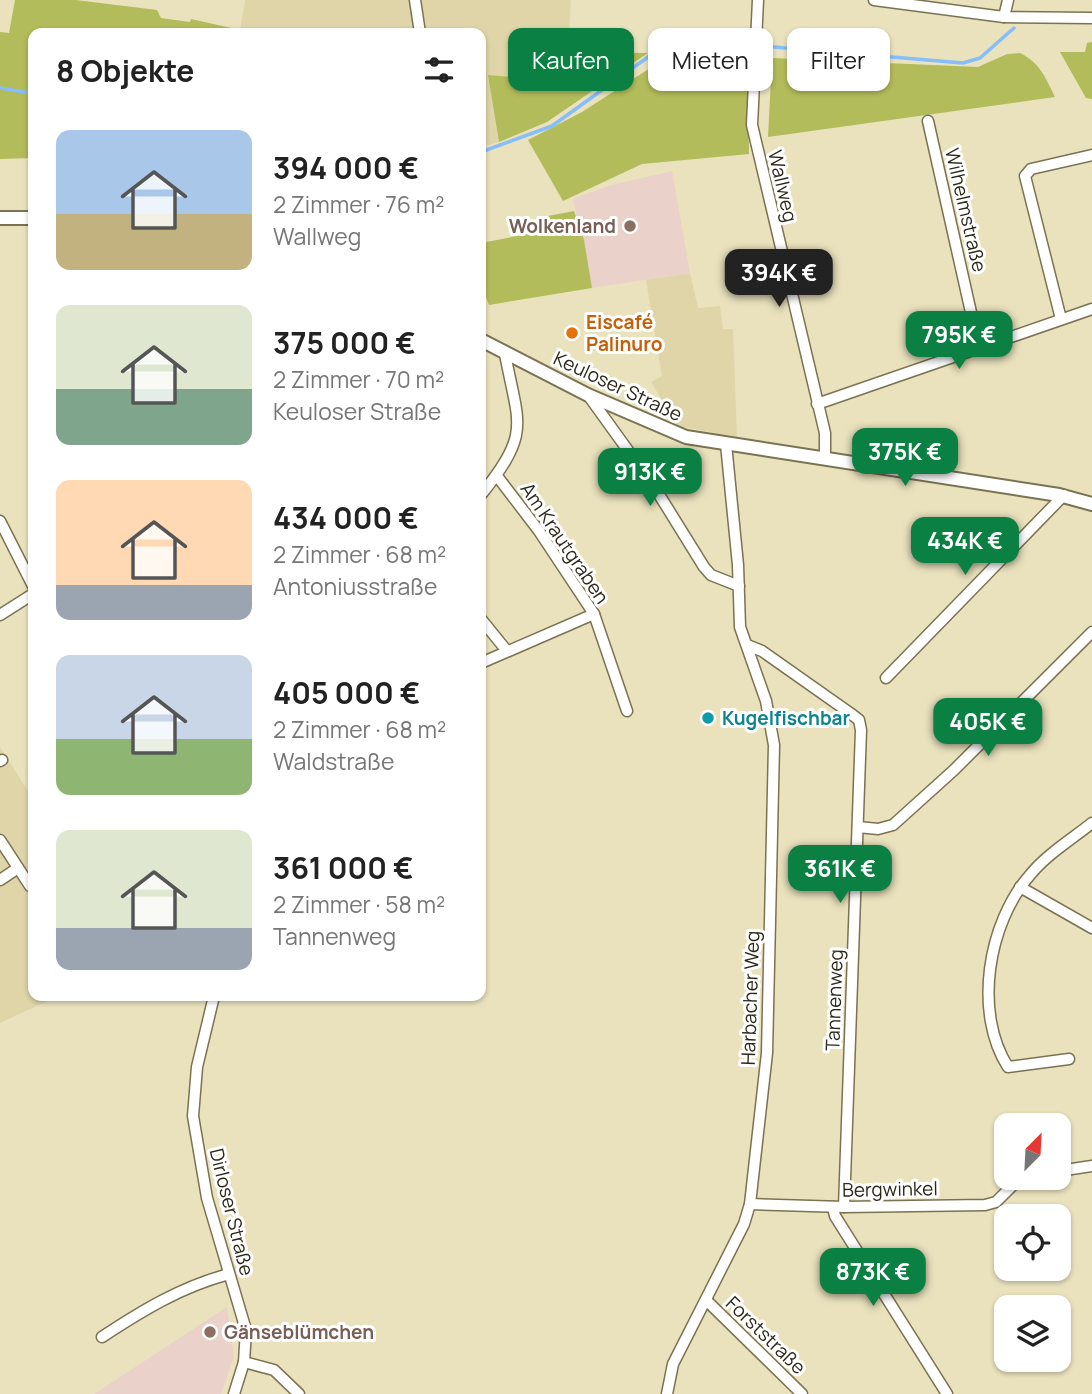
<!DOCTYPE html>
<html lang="de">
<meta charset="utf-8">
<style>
:root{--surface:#fff;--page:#f6f6f6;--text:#222;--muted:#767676;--accent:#0b8043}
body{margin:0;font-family:Manrope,sans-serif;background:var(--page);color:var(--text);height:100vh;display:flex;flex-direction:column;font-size:26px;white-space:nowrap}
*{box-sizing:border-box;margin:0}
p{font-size:23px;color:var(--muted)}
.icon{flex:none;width:38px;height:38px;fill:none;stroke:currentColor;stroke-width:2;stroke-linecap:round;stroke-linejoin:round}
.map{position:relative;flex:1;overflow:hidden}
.drawer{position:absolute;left:28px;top:28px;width:458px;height:973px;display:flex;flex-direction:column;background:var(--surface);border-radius:14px;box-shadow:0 2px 5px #0004}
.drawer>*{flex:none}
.banner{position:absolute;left:508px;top:28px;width:480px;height:63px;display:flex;gap:14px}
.needle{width:46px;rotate:24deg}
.tools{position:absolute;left:994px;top:1113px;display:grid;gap:14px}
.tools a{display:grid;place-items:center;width:77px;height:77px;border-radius:14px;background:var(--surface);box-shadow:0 2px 5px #0004;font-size:35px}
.price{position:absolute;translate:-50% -60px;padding:0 16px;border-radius:14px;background:var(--accent);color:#fff;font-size:23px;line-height:46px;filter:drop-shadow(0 2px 4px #0008)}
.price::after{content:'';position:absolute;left:50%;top:42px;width:21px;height:16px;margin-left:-10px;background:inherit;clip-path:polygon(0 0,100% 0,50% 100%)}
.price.active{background:#222;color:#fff}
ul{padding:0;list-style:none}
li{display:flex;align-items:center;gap:21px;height:175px;padding:0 28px}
li span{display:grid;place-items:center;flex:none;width:196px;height:140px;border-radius:14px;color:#555}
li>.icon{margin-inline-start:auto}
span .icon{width:84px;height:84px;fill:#fffc;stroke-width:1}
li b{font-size:30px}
h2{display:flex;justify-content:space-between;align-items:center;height:84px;padding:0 28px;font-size:30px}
.pill{padding:0 24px;border-radius:14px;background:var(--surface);box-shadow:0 2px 5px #0004;font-size:24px;line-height:63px}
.pill.active{background:var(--accent);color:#fff}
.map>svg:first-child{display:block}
.built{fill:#dfd5a9}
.education{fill:#ead1ca}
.green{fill:#b2bc5a}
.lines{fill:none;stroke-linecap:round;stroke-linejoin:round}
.stream{stroke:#87befa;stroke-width:3.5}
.minor-casing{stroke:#7a7251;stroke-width:13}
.tertiary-casing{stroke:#7a7251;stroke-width:16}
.minor{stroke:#fff;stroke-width:10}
.tertiary{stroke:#fff;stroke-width:12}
.education-dot{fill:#8d6e63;stroke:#fff;stroke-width:2.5}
.food-dot{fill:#e8710a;stroke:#fff;stroke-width:2.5}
.culture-dot{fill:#0f9aa8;stroke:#fff;stroke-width:2.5}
.labels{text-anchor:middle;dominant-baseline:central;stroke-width:6;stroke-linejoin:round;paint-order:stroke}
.street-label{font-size:19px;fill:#2b281a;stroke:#fff}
.education-label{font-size:19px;font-weight:bold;fill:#785e54;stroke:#fff;text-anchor:end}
.food-label{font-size:19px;font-weight:bold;fill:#c56008;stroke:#fff;text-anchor:start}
.culture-label{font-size:19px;font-weight:bold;fill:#0d838f;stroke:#fff;text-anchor:start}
</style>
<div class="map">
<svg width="1092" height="1394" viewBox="0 0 1092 1394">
<rect width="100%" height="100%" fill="#eae2bd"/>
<g class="built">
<path d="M245,0H571L566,81L488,75L499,142L481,147V33H254L240,30Z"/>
<path d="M690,273L698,308L720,306L723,329H733L737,437L678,426L651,382L662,376L646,280Z"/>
<path d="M0,747L33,799V996H58L0,1023Z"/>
</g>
<g class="education">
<path d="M672,171L690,273L592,288L573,199L608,186Z"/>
<path d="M227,1307L234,1357L221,1394H94Z"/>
</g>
<g class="green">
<path d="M15,0H76L157,10L161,18L190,22L191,19L254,33H33V158L0,159V32L9,33Z"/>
<path d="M1092,42V99L1086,98L1060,52H1085L1087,43Z"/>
<path d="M747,51L749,154L642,164L563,201L528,140L582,112L675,52Z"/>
<path d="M568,52L648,53L547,122L499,142L488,75L566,81Z"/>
<path d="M1020,53C1039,62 1046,78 1055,97L768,137L772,58L978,67L1007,54Z"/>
<path d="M574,211L584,240L592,288L489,305L481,284V243L544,231L543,217Z"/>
</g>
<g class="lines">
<g class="stream">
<path d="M761,46L963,63L980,58L1014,28"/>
<path d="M0,88L30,93"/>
<path d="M481,152L552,126L655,52L672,45L748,46"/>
</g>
<g class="minor-casing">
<g id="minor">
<path d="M415,0L420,33"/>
<path d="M758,0L752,125L825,433V459"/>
<path d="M874,0L1004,17L1092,18"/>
<path d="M1004,17L1008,0"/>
<path d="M928,121L979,348"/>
<path d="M1061,319L1025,176L1031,169L1092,155"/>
<path d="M588,395L655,488L704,567L711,575L739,586"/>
<path d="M817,404L1092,309"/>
<path d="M497,476L539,531L594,614L627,711"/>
<path d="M481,495C531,432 519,427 505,354"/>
<path d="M0,521L33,586"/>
<path d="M0,615L33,594"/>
<path d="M481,619L507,651"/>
<path d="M747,645L762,651L850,713L859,720L861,730L844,1207"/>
<path d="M481,663L594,614"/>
<path d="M886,678L1064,495"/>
<path d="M0,761L2,760"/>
<path d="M858,827L878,829L893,825L954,770L1092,632"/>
<path d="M0,840L30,886"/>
<path d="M0,880L18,868"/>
<path d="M1020,887L1092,928"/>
<path d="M214,996L197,1067L193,1116L207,1198L246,1330L244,1362L234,1394"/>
<path d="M1069,1059L1008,1067C973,1012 988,923 1030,875C1046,855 1072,839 1092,823"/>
<path d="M1059,1171L1092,1166"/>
<path d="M750,1204L844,1207L985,1205L996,1202L1020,1178"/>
<path d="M833,1207L835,1216L947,1394"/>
<path d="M706,1300L802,1394"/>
<path d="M102,1337C143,1310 181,1287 229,1274"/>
<path d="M244,1362L274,1370L299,1394"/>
<path d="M667,1394L673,1364L744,1224L750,1204L767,1053L774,745L766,701L740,627L738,565L726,444"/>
</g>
</g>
<g class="tertiary-casing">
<g id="tertiary">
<path d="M0,218H33"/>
<path d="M481,340L588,395L686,437L1059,495L1092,504"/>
</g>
</g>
<use href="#minor" class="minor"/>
<use href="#tertiary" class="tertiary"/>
</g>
<g class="education-dot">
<circle cx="630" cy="226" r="7"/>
<circle cx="210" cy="1332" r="7"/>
</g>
<circle class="food-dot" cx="572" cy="333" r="7"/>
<circle class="culture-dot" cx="708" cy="718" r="7"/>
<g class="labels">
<g class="street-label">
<text transform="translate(783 186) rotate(77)">Wallweg</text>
<text transform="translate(966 210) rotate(77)">Wilhelmstraße</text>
<text transform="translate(618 386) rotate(25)">Keuloser Straße</text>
<text transform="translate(565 543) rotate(56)">Am Krautgraben</text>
<text transform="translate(750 998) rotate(-88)">Harbacher Weg</text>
<text transform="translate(834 1000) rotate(-88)">Tannenweg</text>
<text transform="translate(890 1189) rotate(-1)">Bergwinkel</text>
<text transform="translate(232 1212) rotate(76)">Dirloser Straße</text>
<text transform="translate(766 1335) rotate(44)">Forststraße</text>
</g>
<g class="education-label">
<text x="616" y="226">Wolkenland</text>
<text x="224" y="1332" text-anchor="start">Gänseblümchen</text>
</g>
<g class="food-label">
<text x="586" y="322">Eiscafé<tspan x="586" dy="22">Palinuro</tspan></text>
</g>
<g class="culture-label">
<text x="722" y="718">Kugelfischbar</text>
</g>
</g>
</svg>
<div class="tools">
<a><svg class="needle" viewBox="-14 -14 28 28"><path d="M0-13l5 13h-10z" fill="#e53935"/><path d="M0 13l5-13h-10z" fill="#767676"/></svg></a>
<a><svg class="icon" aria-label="locate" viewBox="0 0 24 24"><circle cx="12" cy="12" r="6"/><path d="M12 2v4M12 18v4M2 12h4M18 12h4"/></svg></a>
<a><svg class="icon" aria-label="layers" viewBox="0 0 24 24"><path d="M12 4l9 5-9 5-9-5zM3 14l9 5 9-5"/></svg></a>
</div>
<b class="price active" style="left:779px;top:309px">394K €</b>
<b class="price" style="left:959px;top:371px">795K €</b>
<b class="price" style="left:905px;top:488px">375K €</b>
<b class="price" style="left:650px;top:508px">913K €</b>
<b class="price" style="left:965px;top:577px">434K €</b>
<b class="price" style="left:988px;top:758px">405K €</b>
<b class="price" style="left:840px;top:905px">361K €</b>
<b class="price" style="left:873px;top:1308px">873K €</b>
<div class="banner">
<a class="pill active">Kaufen</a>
<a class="pill">Mieten</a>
<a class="pill">Filter</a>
</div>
<section class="drawer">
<h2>8 Objekte<svg class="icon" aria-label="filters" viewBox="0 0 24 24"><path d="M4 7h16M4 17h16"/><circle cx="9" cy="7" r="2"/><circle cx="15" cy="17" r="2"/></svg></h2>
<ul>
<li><span style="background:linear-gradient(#a9c7e8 60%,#c2b280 0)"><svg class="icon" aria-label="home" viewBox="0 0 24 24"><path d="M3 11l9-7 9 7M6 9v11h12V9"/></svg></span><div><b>394 000 €</b><p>2 Zimmer · 76 m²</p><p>Wallweg</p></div></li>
<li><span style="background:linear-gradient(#dfe7d0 60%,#7fa58c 0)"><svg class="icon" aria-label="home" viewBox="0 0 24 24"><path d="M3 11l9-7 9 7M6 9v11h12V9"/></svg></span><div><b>375 000 €</b><p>2 Zimmer · 70 m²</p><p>Keuloser Straße</p></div></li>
<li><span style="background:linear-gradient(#ffd9b3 75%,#9aa5b1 0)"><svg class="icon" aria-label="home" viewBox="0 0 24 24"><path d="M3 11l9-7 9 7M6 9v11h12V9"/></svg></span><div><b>434 000 €</b><p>2 Zimmer · 68 m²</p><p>Antoniusstraße</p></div></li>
<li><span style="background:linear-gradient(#c9d6e8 60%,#8fb573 0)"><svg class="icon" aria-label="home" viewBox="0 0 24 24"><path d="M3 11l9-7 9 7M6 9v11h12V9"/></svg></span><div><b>405 000 €</b><p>2 Zimmer · 68 m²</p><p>Waldstraße</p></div></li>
<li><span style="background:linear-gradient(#dfe7d0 70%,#9aa5b1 0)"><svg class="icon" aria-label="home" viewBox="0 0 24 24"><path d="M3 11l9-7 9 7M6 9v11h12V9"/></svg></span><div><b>361 000 €</b><p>2 Zimmer · 58 m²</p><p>Tannenweg</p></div></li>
</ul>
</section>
</div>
